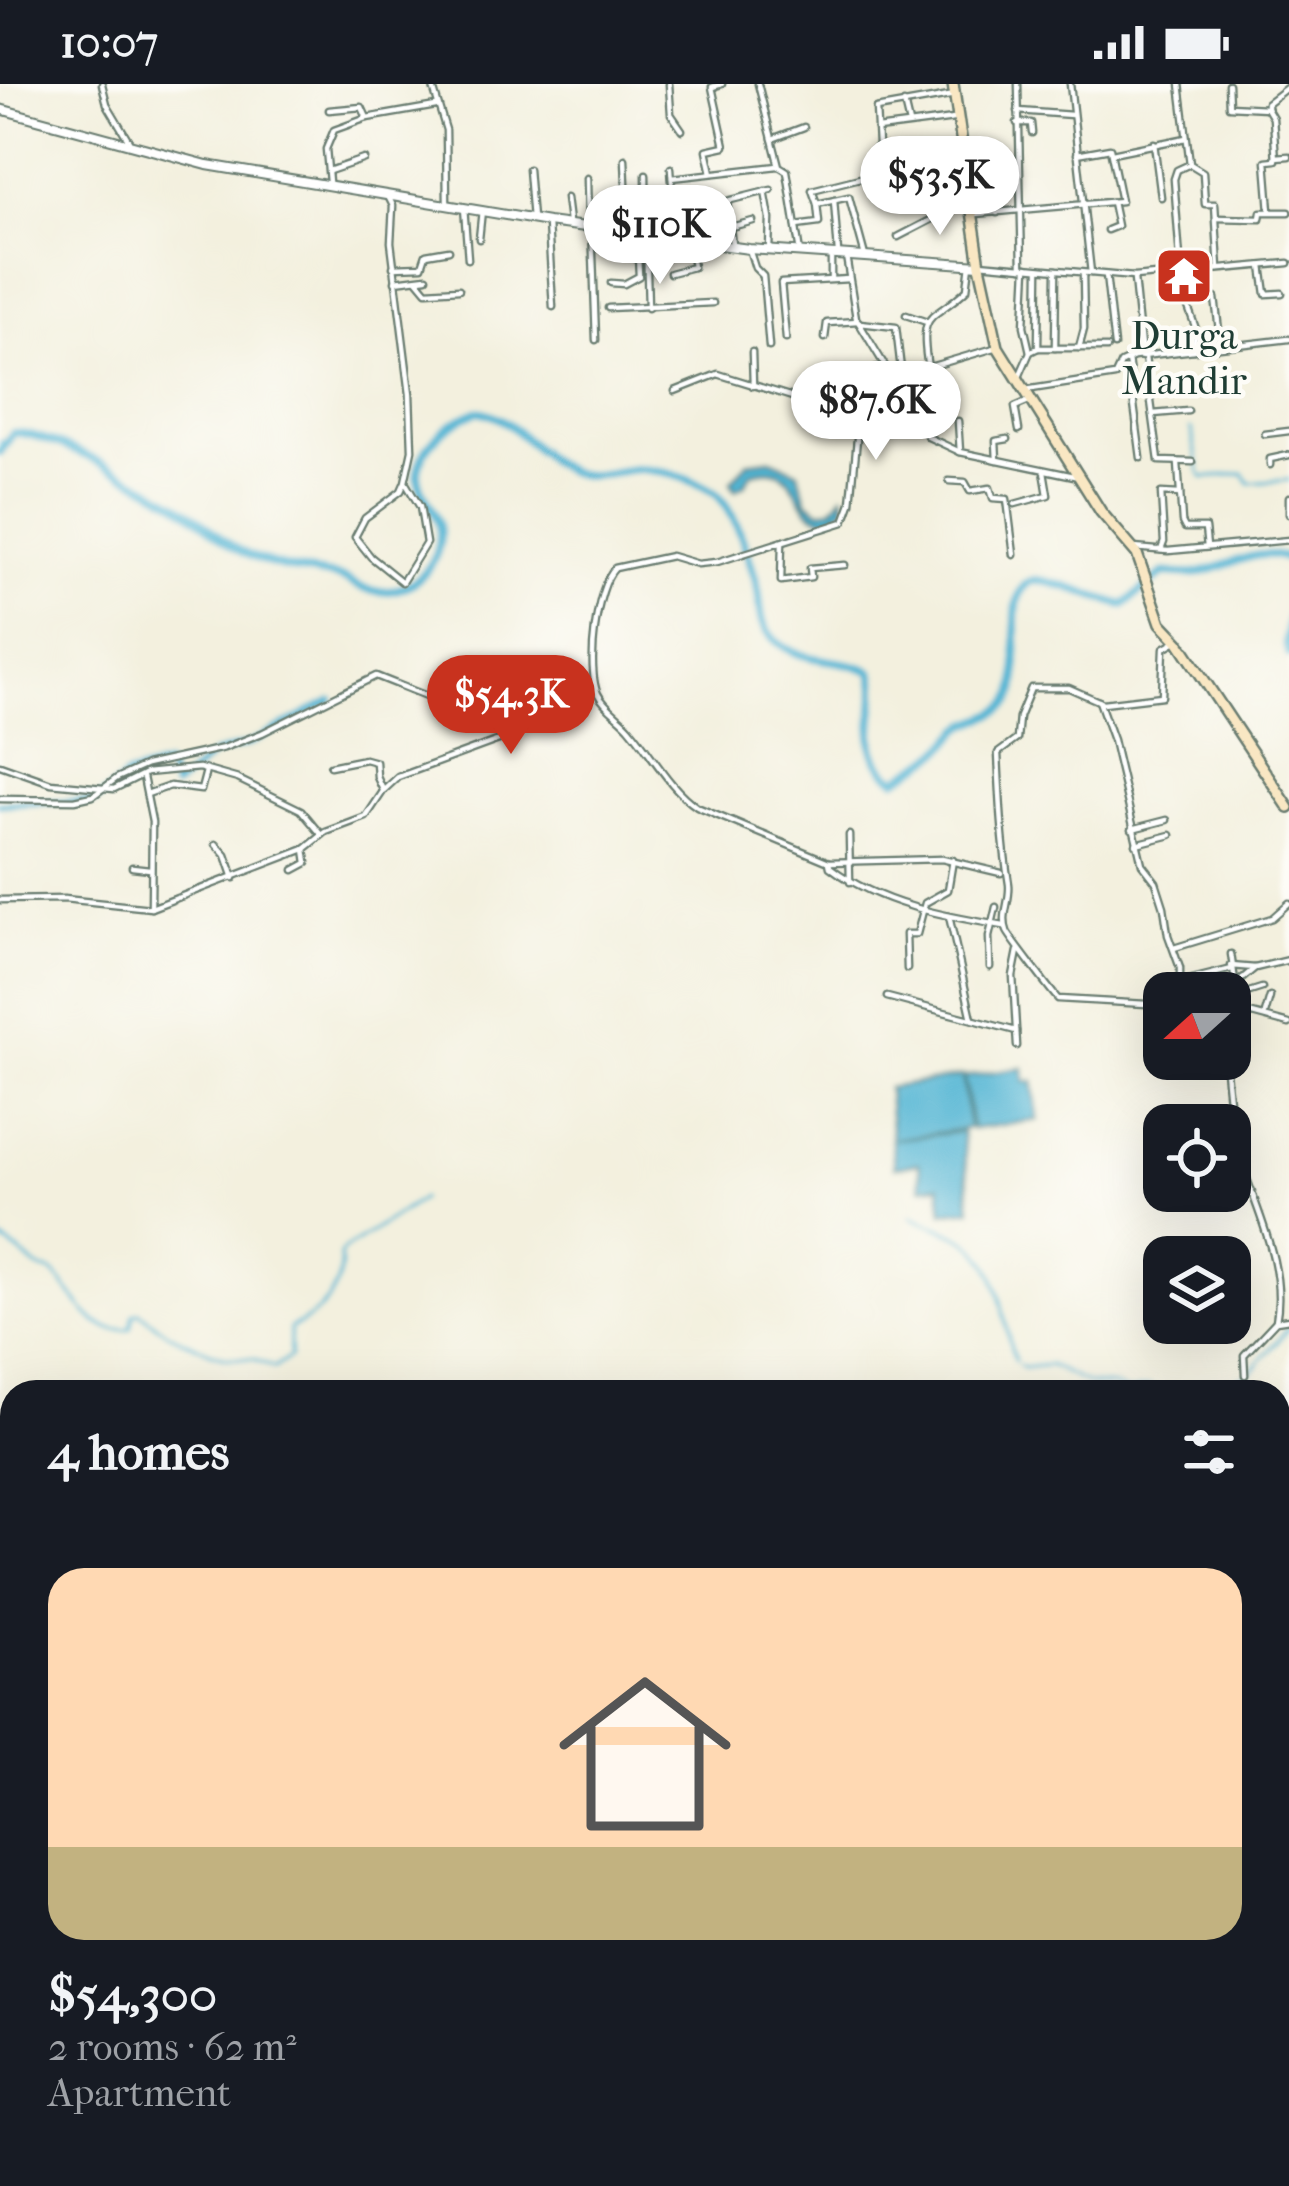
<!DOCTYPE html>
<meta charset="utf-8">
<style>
:root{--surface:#171b24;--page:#242831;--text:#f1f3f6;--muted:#9ea1a6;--accent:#c8321e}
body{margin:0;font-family:"IM FELL French Canon",serif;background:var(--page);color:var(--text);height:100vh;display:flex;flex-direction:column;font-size:45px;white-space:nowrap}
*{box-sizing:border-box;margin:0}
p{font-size:39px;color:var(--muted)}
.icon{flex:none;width:66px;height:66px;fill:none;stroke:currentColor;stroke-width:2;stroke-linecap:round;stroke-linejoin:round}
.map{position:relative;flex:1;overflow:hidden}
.drawer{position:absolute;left:0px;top:1296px;width:1290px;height:807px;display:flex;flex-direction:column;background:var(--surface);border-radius:36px 36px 0 0;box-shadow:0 12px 48px #0002}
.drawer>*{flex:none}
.needle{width:78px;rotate:249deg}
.controls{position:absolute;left:1143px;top:888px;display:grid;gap:24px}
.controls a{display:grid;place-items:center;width:108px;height:108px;border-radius:24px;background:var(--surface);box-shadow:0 12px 48px #0002;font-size:60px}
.price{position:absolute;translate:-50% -102px;padding:0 27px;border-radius:42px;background:#fff;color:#222;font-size:39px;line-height:78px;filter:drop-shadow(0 3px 6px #0008)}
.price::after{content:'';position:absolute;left:50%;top:72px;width:36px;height:27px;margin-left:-18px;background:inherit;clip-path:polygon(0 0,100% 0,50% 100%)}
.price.on{background:var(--accent);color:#fff}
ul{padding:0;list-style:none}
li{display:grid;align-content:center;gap:24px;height:636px;padding:0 48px}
li span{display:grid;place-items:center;height:372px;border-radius:36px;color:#555}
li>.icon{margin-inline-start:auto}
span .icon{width:216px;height:216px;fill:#fffc;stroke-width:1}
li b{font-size:51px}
h2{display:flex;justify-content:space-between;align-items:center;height:144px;padding:0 48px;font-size:51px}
.status{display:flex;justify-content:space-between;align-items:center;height:84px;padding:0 60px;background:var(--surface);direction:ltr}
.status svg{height:33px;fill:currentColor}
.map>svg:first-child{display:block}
.water{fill:#55b6d4;stroke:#3a7a84;stroke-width:3}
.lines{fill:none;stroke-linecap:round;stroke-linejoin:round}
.stream{stroke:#55b6d4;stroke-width:3}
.canal{stroke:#55b6d4;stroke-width:6}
.river{stroke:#55b6d4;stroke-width:8}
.minor-casing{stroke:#697c70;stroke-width:9}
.tertiary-casing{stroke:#697c70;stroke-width:12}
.secondary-casing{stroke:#697c70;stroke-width:14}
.trunk-casing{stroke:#697c70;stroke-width:18}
.minor{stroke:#fff;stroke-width:4.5}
.tertiary{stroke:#fff;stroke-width:8}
.secondary{stroke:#f9e7c3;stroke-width:9}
.trunk{stroke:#efc469;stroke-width:14}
.labels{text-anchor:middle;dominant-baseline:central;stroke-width:9;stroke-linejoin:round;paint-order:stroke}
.poi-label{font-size:39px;fill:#1f3d34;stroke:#fdfcf7}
</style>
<div class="status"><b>10:07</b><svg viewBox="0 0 49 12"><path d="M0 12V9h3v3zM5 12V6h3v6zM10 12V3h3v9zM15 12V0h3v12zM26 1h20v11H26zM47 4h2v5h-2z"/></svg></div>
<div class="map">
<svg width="1289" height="2102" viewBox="0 0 1289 2102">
<rect width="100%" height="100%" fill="#fdfcf7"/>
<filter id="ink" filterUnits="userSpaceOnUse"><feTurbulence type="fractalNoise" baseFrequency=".00833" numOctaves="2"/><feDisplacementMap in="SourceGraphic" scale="24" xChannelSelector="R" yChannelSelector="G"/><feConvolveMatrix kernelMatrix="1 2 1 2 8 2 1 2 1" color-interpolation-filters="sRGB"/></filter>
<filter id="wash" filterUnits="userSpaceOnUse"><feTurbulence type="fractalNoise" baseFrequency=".004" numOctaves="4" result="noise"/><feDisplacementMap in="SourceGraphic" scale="48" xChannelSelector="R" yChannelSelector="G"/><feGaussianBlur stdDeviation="2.7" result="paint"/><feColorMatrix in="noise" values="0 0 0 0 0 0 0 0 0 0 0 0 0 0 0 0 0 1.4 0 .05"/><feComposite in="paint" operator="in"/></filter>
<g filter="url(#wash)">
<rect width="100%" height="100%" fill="#f3f0de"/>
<g class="water">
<path d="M771,375L798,388L807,417L821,427L833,424L843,411L845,423L828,435C790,432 805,373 751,389L745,400L735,406L731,398L748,378Z"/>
<path d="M1023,984L1025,998L1033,997L1038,1036L972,1045L964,993Z"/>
<path d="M962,992L969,1044L895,1055L962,1048L971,1125L943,1128L940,1101L921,1103L919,1079L894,1083L888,1004Z"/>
</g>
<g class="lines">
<g class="stream">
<path d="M1191,345L1201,391L1205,394L1243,389L1249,399L1289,396"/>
<path d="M0,357L4,358"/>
<path d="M912,1132C926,1140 942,1143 957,1151C1006,1176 999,1233 1015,1277"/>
<path d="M0,1156C17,1163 24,1175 39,1184C52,1191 45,1182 56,1192C79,1214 90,1253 131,1244L134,1230L139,1228L169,1250L210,1268L226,1274L253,1275L274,1284L290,1273V1244C320,1232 344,1206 340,1171L344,1166L421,1115"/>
<path d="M1019,1281L1023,1284L1049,1281L1088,1300L1114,1302L1127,1308L1148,1303L1166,1308"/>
<path d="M1193,1308L1248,1291L1289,1244"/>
</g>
<g class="canal">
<path d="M0,720L96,717L127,692L166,681L174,704L214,670L249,660L332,616"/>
<path d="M1278,1622L1289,1610"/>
<path d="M0,1848L12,1868"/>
<path d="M203,2091L217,2102"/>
<path d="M815,2091L829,2102"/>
</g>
<g class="river">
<path d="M0,368L13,349C41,345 154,404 181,422C204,437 222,459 248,471C278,484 305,488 337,493C347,495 353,501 362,504C400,518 439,489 440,450C440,425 412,406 419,382C428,353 451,338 477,327C516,332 533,373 568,387C597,399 622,381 650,386C667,388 697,397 712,407C735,422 748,471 756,497C764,524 754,543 783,562C809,580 844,573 872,588C884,624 852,665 896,695C912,686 930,676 943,665C950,659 955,650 962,644C977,634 1000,632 1011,617C1028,594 999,502 1035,496C1046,494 1105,517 1124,521L1164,489C1174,489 1185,491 1194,490C1226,486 1256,460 1289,476"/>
<path d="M1289,532L1286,558L1289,570"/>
</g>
</g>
</g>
<g filter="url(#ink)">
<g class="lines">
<g class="minor-casing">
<g id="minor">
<path d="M102,0L107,20L129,57"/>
<path d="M432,0L446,46L447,120"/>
<path d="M669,0L671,30L682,46"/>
<path d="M758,0L779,82L787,87L800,169"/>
<path d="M1018,0L1022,183"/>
<path d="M1070,0L1091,189"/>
<path d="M1180,0L1190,80L1203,88L1205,120H1215L1219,185"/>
<path d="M1228,0L1229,22L1267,24"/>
<path d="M904,19L909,40"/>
<path d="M1267,24L1273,34L1276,76L1266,77L1270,127"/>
<path d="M1267,24V19L1289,2"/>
<path d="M329,26L362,23L367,34L436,22"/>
<path d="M1018,27L1072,31"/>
<path d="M1017,39H1031L1032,49"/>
<path d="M877,45L954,35"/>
<path d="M772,55L804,43"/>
<path d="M1154,59L1161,113"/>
<path d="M1112,69L1186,54"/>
<path d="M1276,73L1289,72"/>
<path d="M625,75L628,147"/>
<path d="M997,82V129"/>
<path d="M671,84L676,155"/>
<path d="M528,85L532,135"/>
<path d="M967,85L999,82V69"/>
<path d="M329,87L364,75"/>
<path d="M712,89L707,66L725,62L712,3L722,0"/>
<path d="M646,90L647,150"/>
<path d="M587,94L588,141"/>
<path d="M672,94L778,82"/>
<path d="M329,98L326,65L334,46L367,34"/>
<path d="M765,107L770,135L769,166"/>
<path d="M387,110L393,122L391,158L410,310L412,366L405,398L420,423L426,459L402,498L371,473L355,453L365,434L401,407L405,398"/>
<path d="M566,114L569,138"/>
<path d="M834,116L838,169"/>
<path d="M817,120L812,106L864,93L872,82L871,69L878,61L876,25L955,11"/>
<path d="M464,123L468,175"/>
<path d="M696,128L700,158"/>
<path d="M976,130L1121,117L1110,64L1077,70"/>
<path d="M1216,134L1260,135L1261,128H1289"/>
<path d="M548,140L553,223"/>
<path d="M592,142L596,256"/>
<path d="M796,142L819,139L817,120L849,113L865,172"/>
<path d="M731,143L753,137"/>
<path d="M1107,146L1117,142L1112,118"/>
<path d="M646,152L648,224"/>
<path d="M898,153L952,125L970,123"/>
<path d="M479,155L482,126"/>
<path d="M732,161L727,117L771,106"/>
<path d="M749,165L755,184L763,192L769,263"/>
<path d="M831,172V194"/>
<path d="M846,172L856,234L928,353L960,368L1079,393"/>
<path d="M980,179L1134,193L1289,179"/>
<path d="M1262,182L1266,210L1282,209"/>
<path d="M393,183L422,182L426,170L449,166"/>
<path d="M1181,188L1174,95L1177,86L1190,80"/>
<path d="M670,189L693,183L689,159"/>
<path d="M1176,189L1196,245L1193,266"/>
<path d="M1106,191L1114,262"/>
<path d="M417,195L427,207L459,205"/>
<path d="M1134,195L1142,273"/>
<path d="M395,197L427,193"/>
<path d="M611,199L624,200L639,192L637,151"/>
<path d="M1186,220L1215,214L1221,262"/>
<path d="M608,224L713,219"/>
<path d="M906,231L927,238"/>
<path d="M860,239L896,243L902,294"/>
<path d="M825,254L827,239L858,237"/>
<path d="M786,255L781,199L849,195"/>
<path d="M998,263L909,289L865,332L858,344L851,419L844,438L717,478L698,480L671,472L615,484C596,502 586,587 598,610C604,623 621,633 630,644C652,670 669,704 697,723L829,778L830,783C880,821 944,832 1004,842"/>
<path d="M1038,264L1039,186"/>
<path d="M1055,264L1056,186"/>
<path d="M1079,264L1084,245L1083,189"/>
<path d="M752,268L753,302"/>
<path d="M1030,268L1038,264H1107"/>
<path d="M1145,273L1159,377L1193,378"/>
<path d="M1128,275L1141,374"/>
<path d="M928,284C918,223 932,239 967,205L970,180"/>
<path d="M1019,293L1030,268L1024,242L1027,183"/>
<path d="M841,304V288L864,289L884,282"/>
<path d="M1025,306L1115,292L1121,279L1134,273L1289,255"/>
<path d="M675,307L718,290L815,320L821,347L851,336L862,337"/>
<path d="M1153,330L1188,327"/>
<path d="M958,337L960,368"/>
<path d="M1019,346L1015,323L1029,317"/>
<path d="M1265,350L1289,347"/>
<path d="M997,376L996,357L1008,355"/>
<path d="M1178,379L1182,438L1185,444H1205L1207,463"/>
<path d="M1270,381V375L1289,371"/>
<path d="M949,397L965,398L970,407L990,404L993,414L1007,415L1014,471"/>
<path d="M1289,413V430"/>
<path d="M1015,420L1048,411L1044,387"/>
<path d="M782,458L781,497L811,493L810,484L845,481"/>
<path d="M1134,464L1168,467L1289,456"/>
<path d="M1161,466L1164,458L1161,409L1180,410"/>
<path d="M1099,617L1113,656L1142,780L1156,798L1164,823L1168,851L1180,884V909"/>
<path d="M0,681L51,699L114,705L146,689L199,684L238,695L301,726L322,751"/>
<path d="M330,682L365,675L376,678L377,693L383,706"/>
<path d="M143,693L152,738L151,824"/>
<path d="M147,710L170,702L201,706L206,687"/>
<path d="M0,715L75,716L93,712L117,694L146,681L224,664L262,649L376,592L479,633"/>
<path d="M1132,745L1167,736"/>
<path d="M849,751L850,798"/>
<path d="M216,760L226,771L234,794"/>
<path d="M1136,760L1171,751"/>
<path d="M829,778L942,775L1001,789"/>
<path d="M132,783L150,785"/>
<path d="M294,786L307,779L305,765"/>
<path d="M0,816L64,815L151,824L305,765L326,748L366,733L384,706L398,693L507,653L516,638L524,611C550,596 573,610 594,598"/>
<path d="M949,832L972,935"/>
<path d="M1174,864L1272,834L1289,819"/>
<path d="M1231,870L1235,897"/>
<path d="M1231,882L1255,884"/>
<path d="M990,883L989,853L996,823"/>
<path d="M907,885L906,850H917L925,819L948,806L953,776"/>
<path d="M1180,898L1232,885"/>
<path d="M1225,909L1255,884L1289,876"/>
<path d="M887,913L1016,947"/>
<path d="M1164,921L1058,915C1054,911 1008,851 1007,847C1001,831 1011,816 1009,800C1002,758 1000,713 998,669L1017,655L1019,633L1031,604H1069L1103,619L1162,612L1164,564L1178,556"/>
<path d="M1230,924L1289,940"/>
<path d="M1241,926L1243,910L1262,904"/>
<path d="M1265,930L1270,913"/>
<path d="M1017,962L1013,892L1018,867"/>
<path d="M1225,975C1228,1007 1230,1039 1239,1070C1254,1123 1287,1181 1276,1237"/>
<path d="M1245,1291L1244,1271L1276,1237L1289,1235"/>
<path d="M1248,1308V1300"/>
<path d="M1278,1397L1289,1412"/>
<path d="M0,1401H12"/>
<path d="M1278,1615L1289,1603"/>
<path d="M1278,1666L1289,1655"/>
<path d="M0,1840L12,1860"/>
<path d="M0,1953L12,1957"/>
<path d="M207,2091L221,2102"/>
<path d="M508,2091L509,2102"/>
<path d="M538,2091L539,2102"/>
<path d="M593,2091L661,2101L707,2091"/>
<path d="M820,2091L833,2102"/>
</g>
</g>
<g class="tertiary-casing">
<path id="tertiary" d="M0,25L207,81L548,138L749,165L980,181"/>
</g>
<g class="secondary-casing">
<path id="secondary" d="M953,0L980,181L998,263L1101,428L1137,470L1161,539L1179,558L1289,724"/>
</g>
<g class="trunk-casing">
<g id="trunk">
<path d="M1278,1485L1289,1484"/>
<path d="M0,1525L12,1526"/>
</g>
</g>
<use href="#minor" class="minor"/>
<use href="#tertiary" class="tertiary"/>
<use href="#secondary" class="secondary"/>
<use href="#trunk" class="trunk"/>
</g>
</g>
<defs>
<g id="temple-square" transform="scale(3)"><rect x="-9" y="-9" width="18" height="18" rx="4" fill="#c8321e" stroke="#fdfcf7"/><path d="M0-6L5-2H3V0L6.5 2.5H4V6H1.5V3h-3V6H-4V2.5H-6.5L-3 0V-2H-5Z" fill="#fff"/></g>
</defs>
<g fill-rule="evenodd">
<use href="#temple-square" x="1184" y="192"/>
</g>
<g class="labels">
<g class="poi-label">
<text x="1184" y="252">Durga<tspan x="1184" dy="45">Mandir</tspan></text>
</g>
</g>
</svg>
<div class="controls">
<a><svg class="needle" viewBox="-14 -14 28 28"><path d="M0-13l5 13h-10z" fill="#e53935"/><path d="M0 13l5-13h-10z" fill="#9ea1a6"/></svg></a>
<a><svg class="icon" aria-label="locate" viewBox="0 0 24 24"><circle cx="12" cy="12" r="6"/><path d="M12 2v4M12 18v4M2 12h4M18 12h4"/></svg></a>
<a><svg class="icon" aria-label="layers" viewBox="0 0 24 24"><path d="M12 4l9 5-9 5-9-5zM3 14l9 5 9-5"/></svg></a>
</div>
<b class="price" style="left:940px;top:154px">$53.5K</b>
<b class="price" style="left:660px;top:203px">$110K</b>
<b class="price" style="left:876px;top:379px">$87.6K</b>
<b class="price on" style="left:511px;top:673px">$54.3K</b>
<section class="drawer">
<h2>4 homes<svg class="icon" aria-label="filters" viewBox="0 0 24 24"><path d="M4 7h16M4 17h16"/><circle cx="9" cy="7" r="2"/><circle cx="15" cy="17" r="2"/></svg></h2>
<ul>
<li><span style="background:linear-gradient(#ffd9b3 75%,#c2b280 0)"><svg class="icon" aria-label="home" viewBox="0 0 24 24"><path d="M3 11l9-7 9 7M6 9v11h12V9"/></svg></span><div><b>$54,300</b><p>2 rooms · 62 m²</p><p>Apartment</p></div></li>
</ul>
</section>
</div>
